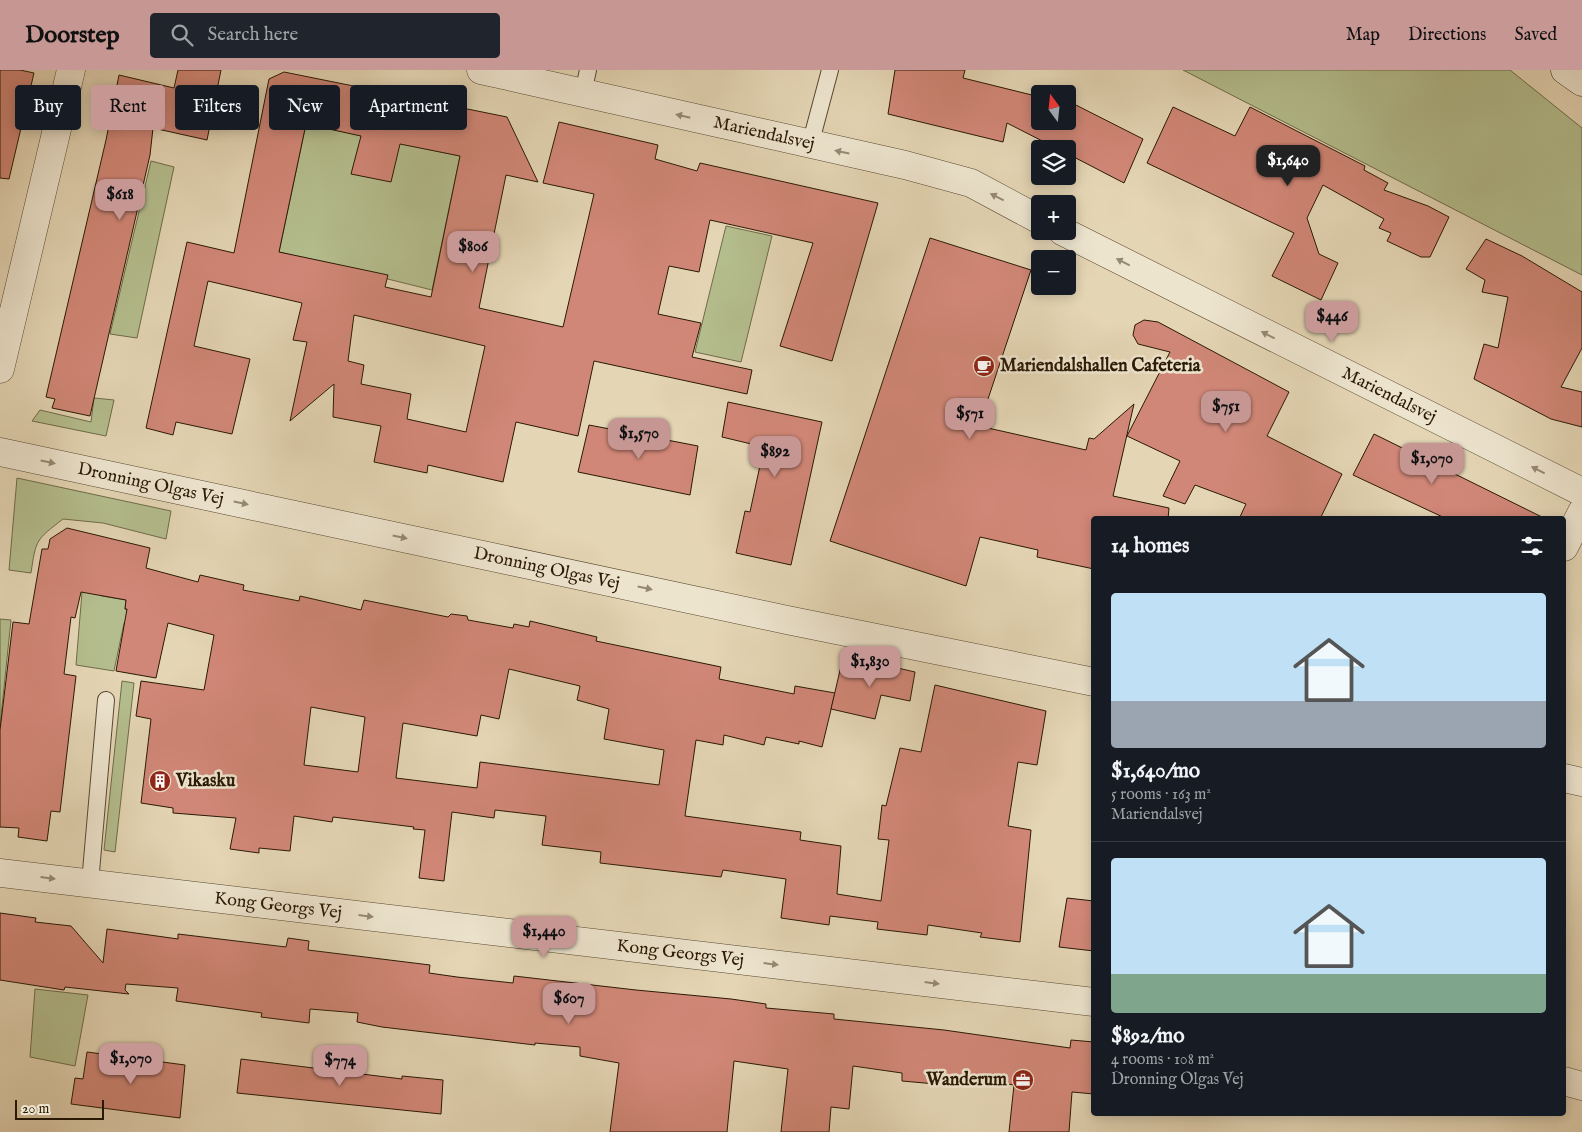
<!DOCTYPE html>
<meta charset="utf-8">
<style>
:root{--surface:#171b24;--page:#20242c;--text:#f1f3f6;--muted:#9ea1a6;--line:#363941;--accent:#c59692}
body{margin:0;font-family:"IM FELL English",serif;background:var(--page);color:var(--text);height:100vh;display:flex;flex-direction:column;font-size:19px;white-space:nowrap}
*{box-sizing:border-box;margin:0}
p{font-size:16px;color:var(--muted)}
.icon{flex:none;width:28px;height:28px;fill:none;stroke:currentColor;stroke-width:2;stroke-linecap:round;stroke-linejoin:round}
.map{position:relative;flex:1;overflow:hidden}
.panel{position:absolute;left:1091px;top:446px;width:475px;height:600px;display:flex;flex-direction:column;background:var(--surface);border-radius:5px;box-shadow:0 2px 12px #0003}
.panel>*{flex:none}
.banner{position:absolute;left:15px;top:15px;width:475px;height:45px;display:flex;gap:10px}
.needle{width:32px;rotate:345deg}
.fabs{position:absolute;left:1031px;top:15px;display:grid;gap:10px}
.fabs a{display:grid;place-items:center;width:45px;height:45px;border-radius:5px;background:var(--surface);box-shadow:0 2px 12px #0003;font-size:25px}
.scale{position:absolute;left:15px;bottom:12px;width:89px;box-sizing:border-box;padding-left:5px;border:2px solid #2a1904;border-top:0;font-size:14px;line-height:18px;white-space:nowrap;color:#2a1904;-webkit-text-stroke:4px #ede4ce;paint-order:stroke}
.price{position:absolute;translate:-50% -42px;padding:0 11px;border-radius:10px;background:var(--accent);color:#111;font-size:16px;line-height:32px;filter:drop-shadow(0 1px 2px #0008)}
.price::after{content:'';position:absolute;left:50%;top:30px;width:15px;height:11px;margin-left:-8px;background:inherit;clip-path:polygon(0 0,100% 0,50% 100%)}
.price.active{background:#222;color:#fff}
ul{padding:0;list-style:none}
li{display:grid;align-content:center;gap:10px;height:265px;padding:0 20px}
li+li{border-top:1px solid var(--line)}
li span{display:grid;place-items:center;height:155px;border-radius:5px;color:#555}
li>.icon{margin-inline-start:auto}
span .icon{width:90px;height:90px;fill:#fffc;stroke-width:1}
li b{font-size:21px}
h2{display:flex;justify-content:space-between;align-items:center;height:60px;padding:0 20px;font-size:21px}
.pill{padding:0 18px;border-radius:5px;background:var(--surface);box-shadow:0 2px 12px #0003;font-size:18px;line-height:45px}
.pill.active{background:var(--accent);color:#111}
header{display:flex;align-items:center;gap:30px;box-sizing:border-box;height:70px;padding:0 25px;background:var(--accent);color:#111}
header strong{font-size:24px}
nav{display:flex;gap:28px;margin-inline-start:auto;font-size:18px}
.search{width:350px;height:45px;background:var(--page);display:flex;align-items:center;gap:12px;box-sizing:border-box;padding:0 18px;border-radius:5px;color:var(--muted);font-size:19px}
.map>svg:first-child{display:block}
.green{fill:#b4bd8d;stroke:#6f6b48}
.building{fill:#d18777;stroke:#2a1904;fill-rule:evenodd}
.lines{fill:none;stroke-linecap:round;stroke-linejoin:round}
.lane-casing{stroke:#584830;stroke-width:18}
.street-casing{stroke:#584830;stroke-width:29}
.secondary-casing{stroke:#2a1904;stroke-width:29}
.lane{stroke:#ede4ce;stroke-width:16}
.street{stroke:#ede4ce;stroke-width:28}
.secondary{stroke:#ede4ce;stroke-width:28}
.oneway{fill:#958973}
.labels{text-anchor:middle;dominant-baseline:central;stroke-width:5;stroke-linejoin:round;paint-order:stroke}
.street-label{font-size:18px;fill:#2a1904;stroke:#ede4ce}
.poi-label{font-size:18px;font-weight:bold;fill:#2a1904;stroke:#ede4ce;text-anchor:start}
</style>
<header>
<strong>Doorstep</strong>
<div class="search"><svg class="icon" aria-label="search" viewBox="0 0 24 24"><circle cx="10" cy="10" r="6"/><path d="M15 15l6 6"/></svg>Search here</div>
<nav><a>Map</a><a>Directions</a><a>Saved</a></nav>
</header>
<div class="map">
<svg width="1582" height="1062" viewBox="0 0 1582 1062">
<rect width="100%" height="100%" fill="#e4d5b4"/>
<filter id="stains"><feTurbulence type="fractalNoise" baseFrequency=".004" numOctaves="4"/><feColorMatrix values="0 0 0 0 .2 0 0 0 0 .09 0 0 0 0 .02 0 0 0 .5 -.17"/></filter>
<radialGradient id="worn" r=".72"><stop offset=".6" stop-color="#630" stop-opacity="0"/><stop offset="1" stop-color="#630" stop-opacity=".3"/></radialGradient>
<g class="green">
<path d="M1183,0H1510L1582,58V205Z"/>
<path d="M306,54L460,86L432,220L279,182Z"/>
<path d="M151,91L174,97L137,268L110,264Z"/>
<path d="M726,156L772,166L741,292L695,282Z"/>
<path d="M94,328L114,330L106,366L32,351L40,340L91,352Z"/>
<path d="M17,408L171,441L166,469L103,453L63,449C36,470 36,469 31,503L9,500Z"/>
<path d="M83,510L102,526L126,530L125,539L136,541L149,557L124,553L114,601L76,595Z"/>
<path d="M0,549L11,550L0,656Z"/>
<path d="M122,611L134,613L115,782L104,780Z"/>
<path d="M35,919L88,925L75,996L30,987Z"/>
</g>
<g class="building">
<path d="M0,0H20L34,3L9,109L0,108Z"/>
<path d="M178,0H221L207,70L153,58L150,85L90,346L52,338L55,329L46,327L106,70L119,5L174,18Z"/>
<path d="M895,0H965L963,8L1040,27V51H1068V31L1143,69L1124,113L1068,84V79H1058L1007,53L1003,72L888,44Z"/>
<path d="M284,2L507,47L538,112L506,105L479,238L563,257L594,124L543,113L559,52L658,75L655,89L697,101L700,93L878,133L832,291L780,276L813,173L710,150L699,202L669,196L658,244L701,253L692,287L752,300L747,324L594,291L578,366L516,352L503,412L428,395L427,403L374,392L381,356L333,347L334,314L290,351L307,272L293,270L302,233L208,211L194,276L250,289L232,364L176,352L173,365L146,358L187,172L234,183L269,9ZM306,54L361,66L351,104L391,112L400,74L460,86L431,227L385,217L388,205L279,182ZM354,245L485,276L466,362L407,349L411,324L361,314L364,295L348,291Z"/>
<path d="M1173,37L1235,66L1250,37L1365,96L1364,100L1388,113L1384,120L1428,136L1449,147L1430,187H1421L1387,171L1391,163L1379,158L1384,149L1323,115L1307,148L1319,184L1338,193L1321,230L1272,206L1294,163L1147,93Z"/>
<path d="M930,168L1031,200L979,356L1086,380L1089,368L1094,369L1134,334L1113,426L1169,438L1168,449H1094V499L1037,487L1038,480L980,467L966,516L830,471Z"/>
<path d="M1486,169L1522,186L1582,222V278L1561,317L1582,322V357L1551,349L1474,309L1484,274L1498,278L1508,227L1482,222L1485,210L1466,199Z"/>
<path d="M1144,250L1158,252L1289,322L1267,366L1342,404L1320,449H1239L1246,434L1195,415L1185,434L1163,426L1180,391L1127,366L1170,282L1138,274L1133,265L1135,255Z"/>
<path d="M728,332L822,352L791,495L736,483L745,441L750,442L764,377L722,367Z"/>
<path d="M589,355L698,376L690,425L578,402Z"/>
<path d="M1374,364L1546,449H1447L1353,405Z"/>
<path d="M67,458L150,478L146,498L198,512L200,505L244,515L243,520L299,531L300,526L361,540L364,530L448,547L451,544L467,546L468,550L513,558L514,554L529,557L530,551L597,567L596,571L721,597L719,609L794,624L795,616L835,623L822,677L799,671V674L766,667L764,675L724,665L723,675L696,670L685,746L801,762L800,770L841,776L837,824L881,831L889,770L878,769L882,735L886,736L900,678L921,682L935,615L1046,641L1037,695L1018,692L1008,756L1031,760L1020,872L980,867L982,863L928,855L927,865L877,859L878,852L830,846L829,855L781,848L786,809L723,800L721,807L600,793L601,782L542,775L546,746L495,740L494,748L452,742L444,811L419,808L425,760L413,759L414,757L333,747L332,752L294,746L290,781L259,778V783L230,779L236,748L173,743V738L141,733L151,649L136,646L141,611L204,620L214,565L168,553L156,608L116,601L127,539H125L126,530L81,522L75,548L71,547L64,604L76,606L60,742L51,741L47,771L18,767L19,758L0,757V660L13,552L29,554L42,479H48L50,469ZM509,599L580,616L577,630L609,639L604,669L664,680L659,715L480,692L477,718L396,708L403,653L477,666L481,645L499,649ZM311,637L365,647L358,702L304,695Z"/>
<path d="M859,589L915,602L910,631L881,625L875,649L831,639L841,596L857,599Z"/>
<path d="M1067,828L1094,831V881L1059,877Z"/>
<path d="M0,843L36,848L35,852L71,856L103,893L107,859L178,869V864L286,877L288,868L309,871L308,880L430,895L429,903L457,907L513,913L514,906L636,920L731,929L766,934V938L834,944V949L944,960L1070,978L1071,970L1094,972V1024L1072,1022L1069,1062H1009L1014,1015L936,1005V1014L902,1011V1003L853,996L849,1039L831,1037L829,1062H781L788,999L734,991L727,1062H610L619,993L580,986V977L535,973V975L382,957L357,952L358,943L310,939L309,953L261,947L262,943L176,931L178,918L126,914L125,920L129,924L65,917L64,920L0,910Z"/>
<path d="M87,982L185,995L180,1048L71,1034L75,1008L83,1009Z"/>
<path d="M241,989L402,1009V1006L443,1010L441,1044L237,1023Z"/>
</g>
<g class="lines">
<g class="lane-casing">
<g id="lane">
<path d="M583,23L588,0"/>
<path d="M810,75L830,0"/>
<path d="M90,813L106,630"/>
</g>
</g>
<g class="street-casing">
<g id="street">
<path id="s1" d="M481,0L905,95L971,113L1040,150"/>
<path id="s2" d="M1062,161L1582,422"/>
<path d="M0,299L71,0"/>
<path id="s3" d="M0,382L787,550L1094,612"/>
<path d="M1564,477L1582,442"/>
<path d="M1564,708L1582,712"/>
<path id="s4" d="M0,803L1094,932"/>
<path d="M1564,1011L1582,1016"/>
</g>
</g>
<g class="secondary-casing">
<path id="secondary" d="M1565,0L1582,12"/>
</g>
<use href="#lane" class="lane"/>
<use href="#street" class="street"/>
<use href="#secondary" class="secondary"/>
</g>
<defs><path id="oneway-solid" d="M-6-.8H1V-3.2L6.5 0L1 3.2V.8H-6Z" transform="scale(1.25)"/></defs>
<g class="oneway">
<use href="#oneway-solid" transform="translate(683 46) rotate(-167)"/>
<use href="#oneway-solid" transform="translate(842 82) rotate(-168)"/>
<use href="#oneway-solid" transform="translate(997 127) rotate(-153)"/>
<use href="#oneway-solid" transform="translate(1123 192) rotate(-153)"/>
<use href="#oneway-solid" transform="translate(1268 265) rotate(-153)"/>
<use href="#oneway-solid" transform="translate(48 392) rotate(12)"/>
<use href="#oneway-solid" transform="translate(1538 400) rotate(-153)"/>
<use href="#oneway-solid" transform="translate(241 433) rotate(12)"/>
<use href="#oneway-solid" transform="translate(400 467) rotate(12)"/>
<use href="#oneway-solid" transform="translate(645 518) rotate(12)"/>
<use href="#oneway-solid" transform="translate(48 808) rotate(7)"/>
<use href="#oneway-solid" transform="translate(366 846) rotate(7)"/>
<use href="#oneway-solid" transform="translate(771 894) rotate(7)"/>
<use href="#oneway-solid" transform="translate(932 913) rotate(7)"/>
</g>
<defs>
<g id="cafe-disc" transform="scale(1.125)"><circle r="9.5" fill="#8f2418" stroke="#ede4ce"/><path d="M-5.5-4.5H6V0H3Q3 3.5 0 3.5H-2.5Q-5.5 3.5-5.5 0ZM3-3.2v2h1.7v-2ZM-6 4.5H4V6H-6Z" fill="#fff"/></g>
<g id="building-disc" transform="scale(1.125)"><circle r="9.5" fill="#8f2418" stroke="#ede4ce"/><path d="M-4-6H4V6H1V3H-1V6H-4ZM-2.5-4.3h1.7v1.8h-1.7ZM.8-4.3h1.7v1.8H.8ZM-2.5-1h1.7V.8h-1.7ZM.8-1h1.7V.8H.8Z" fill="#fff"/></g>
<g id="office-disc" transform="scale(1.125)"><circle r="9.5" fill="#8f2418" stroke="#ede4ce"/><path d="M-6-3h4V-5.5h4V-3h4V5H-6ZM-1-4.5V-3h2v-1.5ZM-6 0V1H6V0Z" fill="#fff"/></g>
</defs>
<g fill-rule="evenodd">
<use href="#cafe-disc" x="984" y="296"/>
<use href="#building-disc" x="160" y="711"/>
<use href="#office-disc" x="1023" y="1010"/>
</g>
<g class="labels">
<g class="street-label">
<text stroke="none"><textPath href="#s1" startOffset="290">Mariendalsvej</textPath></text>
<text stroke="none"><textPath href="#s2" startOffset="366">Mariendalsvej</textPath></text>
<text stroke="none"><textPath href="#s3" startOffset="154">Dronning Olgas Vej</textPath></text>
<text stroke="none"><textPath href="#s3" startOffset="559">Dronning Olgas Vej</textPath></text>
<text stroke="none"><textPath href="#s4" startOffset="280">Kong Georgs Vej</textPath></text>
<text stroke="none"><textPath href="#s4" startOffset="685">Kong Georgs Vej</textPath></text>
</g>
<g class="poi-label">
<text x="1000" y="296">Mariendalshallen Cafeteria</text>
<text x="176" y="711">Vikasku</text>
<text x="1007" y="1010" text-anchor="end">Wanderum</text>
</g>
</g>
<rect width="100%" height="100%" filter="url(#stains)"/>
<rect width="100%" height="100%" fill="url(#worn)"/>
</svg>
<div class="fabs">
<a><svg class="needle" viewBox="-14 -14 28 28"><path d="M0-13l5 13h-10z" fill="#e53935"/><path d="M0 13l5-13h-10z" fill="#9ea1a6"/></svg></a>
<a><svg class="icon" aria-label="layers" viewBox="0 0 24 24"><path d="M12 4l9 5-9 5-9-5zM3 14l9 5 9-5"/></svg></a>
<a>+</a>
<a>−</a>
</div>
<div class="scale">20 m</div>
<b class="price active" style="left:1288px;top:117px">$1,640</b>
<b class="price" style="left:120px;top:151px">$618</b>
<b class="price" style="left:473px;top:203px">$806</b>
<b class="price" style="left:1332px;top:273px">$446</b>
<b class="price" style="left:1226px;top:363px">$751</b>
<b class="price" style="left:970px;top:370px">$571</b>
<b class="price" style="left:639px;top:390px">$1,570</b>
<b class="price" style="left:775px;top:408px">$892</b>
<b class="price" style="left:1432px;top:415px">$1,070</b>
<b class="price" style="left:870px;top:618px">$1,830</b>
<b class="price" style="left:544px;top:888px">$1,440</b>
<b class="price" style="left:569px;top:955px">$607</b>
<b class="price" style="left:131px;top:1015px">$1,070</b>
<b class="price" style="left:340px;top:1017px">$774</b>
<div class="banner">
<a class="pill">Buy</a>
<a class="pill active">Rent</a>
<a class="pill">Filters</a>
<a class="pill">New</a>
<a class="pill">Apartment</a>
</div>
<section class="panel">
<h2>14 homes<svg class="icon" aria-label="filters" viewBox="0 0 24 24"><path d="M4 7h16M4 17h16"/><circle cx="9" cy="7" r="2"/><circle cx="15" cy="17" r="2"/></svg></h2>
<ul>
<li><span style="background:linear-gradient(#bfe0f5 70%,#9aa5b1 0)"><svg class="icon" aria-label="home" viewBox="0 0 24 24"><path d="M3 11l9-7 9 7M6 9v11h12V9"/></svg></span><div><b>$1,640/mo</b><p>5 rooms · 163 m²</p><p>Mariendalsvej</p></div></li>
<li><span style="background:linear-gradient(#bfe0f5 75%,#7fa58c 0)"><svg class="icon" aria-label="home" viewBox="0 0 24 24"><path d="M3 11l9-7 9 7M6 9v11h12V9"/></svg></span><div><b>$892/mo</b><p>4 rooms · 108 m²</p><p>Dronning Olgas Vej</p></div></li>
</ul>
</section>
</div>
